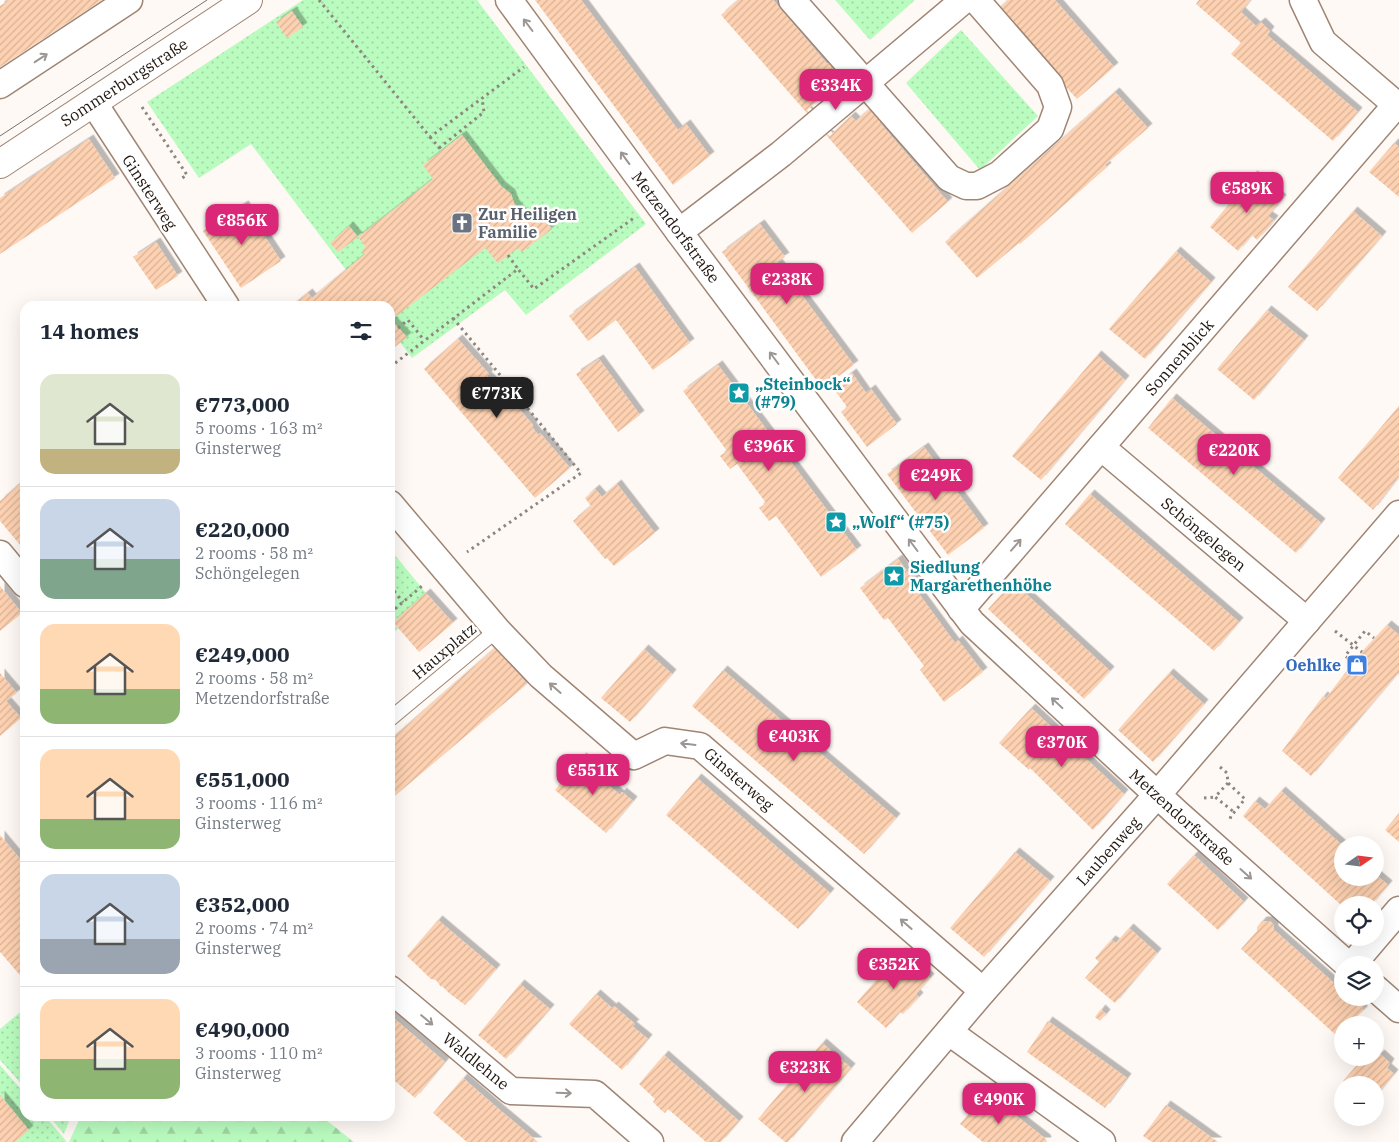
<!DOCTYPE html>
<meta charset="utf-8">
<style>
:root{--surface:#fff;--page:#f2f2f3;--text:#1f2937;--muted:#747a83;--line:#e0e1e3;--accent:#db2777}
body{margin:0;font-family:"IBM Plex Serif",serif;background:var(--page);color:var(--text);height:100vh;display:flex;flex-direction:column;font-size:19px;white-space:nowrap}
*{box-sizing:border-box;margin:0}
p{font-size:16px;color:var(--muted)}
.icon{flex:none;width:28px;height:28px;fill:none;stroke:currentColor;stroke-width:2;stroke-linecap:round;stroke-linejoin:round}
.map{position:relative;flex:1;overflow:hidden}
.drawer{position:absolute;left:20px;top:301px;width:375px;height:820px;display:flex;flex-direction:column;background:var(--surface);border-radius:15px;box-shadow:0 5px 20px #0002}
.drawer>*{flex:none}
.needle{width:32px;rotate:76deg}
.tools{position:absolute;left:1334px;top:836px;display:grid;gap:10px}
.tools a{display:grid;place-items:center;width:50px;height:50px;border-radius:50%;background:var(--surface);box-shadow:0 5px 20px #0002;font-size:25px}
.price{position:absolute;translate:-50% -42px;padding:0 11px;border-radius:10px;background:var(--accent);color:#fff;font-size:16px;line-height:32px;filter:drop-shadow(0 1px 2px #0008)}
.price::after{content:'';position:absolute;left:50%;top:30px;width:15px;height:11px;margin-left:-8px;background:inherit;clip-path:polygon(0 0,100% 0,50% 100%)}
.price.active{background:#222;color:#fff}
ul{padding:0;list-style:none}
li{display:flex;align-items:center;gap:15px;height:125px;padding:0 20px}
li+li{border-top:1px solid var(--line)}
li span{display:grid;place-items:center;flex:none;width:140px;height:100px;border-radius:15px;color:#555}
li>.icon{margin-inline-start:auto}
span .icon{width:60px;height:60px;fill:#fffc;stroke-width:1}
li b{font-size:21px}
h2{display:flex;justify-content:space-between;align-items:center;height:60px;padding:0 20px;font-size:21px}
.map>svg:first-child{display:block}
.green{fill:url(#green-dots)}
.forest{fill:url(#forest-firs)}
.building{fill:url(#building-hatch);filter:url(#shadow)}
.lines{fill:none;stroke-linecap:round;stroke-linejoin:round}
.service-casing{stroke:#9f8574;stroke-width:16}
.minor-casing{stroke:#9f8574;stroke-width:29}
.tertiary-casing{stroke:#9f8574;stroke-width:30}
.path{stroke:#8e8681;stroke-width:3;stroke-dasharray:2.5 4;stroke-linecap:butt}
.service{stroke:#fff;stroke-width:14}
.minor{stroke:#fff;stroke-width:26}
.tertiary{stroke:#fff;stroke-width:28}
.tram{stroke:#776f6a;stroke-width:1}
.oneway{stroke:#9b9693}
.labels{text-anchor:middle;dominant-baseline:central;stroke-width:5;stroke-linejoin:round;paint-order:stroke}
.street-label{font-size:16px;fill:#201610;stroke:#fff}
.worship-label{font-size:16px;font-weight:bold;fill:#5b616d;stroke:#fff;text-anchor:start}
.culture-label{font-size:16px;font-weight:bold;fill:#0d838f;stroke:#fff;text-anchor:start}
.shop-label{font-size:16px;font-weight:bold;fill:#366cbe;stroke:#fff;text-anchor:end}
</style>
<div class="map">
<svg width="1399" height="1142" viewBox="0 0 1399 1142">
<defs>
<pattern id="green-dots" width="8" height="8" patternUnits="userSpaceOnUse" patternTransform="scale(1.25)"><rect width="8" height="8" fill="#bafcbf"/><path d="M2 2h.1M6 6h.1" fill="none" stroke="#a0d7a3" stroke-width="1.8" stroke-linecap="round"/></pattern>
<pattern id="forest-firs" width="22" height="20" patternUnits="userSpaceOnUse" patternTransform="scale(1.25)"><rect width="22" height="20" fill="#bafcbf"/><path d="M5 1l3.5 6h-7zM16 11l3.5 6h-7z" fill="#a0d7a3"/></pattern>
<pattern id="building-hatch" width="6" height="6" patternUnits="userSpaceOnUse" patternTransform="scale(1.25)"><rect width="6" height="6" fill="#fdd1b1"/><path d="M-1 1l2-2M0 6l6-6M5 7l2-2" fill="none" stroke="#d9b397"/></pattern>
<filter id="shadow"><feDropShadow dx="4.5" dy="-4.5" stdDeviation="0" flood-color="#0004"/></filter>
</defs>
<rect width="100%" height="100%" fill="#fff9f5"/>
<g class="green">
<path d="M303,0H477L646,224L526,315L505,290L412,358L390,329V306H373L251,144L199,178L147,102Z"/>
<path d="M835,0H915L870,40Z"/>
<path d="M961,30L1038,116L980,170L906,83Z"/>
<path d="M390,549L426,593L393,622L398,629L390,636Z"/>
<path d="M25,1008V1088L0,1060V1029Z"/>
<path d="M0,1065L25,1094V1116H45L67,1142H0Z"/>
<path d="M49,1116H71L64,1134Z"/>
</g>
<path class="forest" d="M81,1116H321L354,1142H69Z"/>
<g class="building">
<path d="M9,0H102L0,67V6Z"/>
<path d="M535,0H581L678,130L686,124L710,156L673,185Z"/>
<path d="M738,0H773L827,64L831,61L840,73L826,86L829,90L807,110L827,134L830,136L851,116L856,121L871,108L881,121L879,122L948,202L912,233L721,15Z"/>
<path d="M1008,0H1055L1114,67L1077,99L996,11Z"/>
<path d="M1199,0H1250L1241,12L1256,26L1261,22L1270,31L1267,35L1358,112L1333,141L1231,54L1241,43L1196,4Z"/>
<path d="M292,11L303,27L287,38L276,22Z"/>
<path d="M1115,92L1148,128L1105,165L1107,167L1020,244L1019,243L977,278L945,242Z"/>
<path d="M462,135L501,186L511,194L514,203L526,218L536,209L552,229L522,252L518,248L498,263L485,248L391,320L407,337L390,351V306H292L308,293L312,298L365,254L362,250L366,247L358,237L338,252L330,243L349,226L358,237L433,179L423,165Z"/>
<path d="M89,139L115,178L0,254V198Z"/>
<path d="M1394,143L1399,147V197L1369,172Z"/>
<path d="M1253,175L1282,199L1268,216L1274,220L1266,230L1257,240L1252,235L1238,251L1210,227Z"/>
<path d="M244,205L281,261L241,288L203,231Z"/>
<path d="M1353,211L1382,236L1317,311L1288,287Z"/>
<path d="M760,224L785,257L777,262L854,365L822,388L722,252Z"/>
<path d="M156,242L178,276L156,290L133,257Z"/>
<path d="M1176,251L1211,282L1145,359L1109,329Z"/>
<path d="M635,267L690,343L653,370L616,320L588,341L569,316Z"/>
<path d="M1267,310L1304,340L1254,400L1217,369Z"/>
<path d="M458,339L489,374L487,376L495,384L496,382L533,425L532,427L538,435L540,433L570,468L535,498L424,369Z"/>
<path d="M1097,355L1125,380L1041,480L1012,456Z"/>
<path d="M599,359L640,415L618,432L576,374Z"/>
<path d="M718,365L857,550L821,577L776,516L769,521L759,508L766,503L737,464L730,469L720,456L727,451L683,391Z"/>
<path d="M852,373L866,393L871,389L897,424L867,447L841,412L847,407L833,388Z"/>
<path d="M1172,398L1321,523L1296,553L1148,428Z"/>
<path d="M1399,406V476L1373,510L1338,478Z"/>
<path d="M924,447L984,528L948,555L887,474Z"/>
<path d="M25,479V543L21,546L0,521V501Z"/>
<path d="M617,484L655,533L614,566L607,558L605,559L573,521L591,506L585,498L595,489L602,497Z"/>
<path d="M1090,494L1239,622L1214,651L1065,524Z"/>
<path d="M898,559L922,591L919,594L955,643L958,640L983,672L944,702L920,670L924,666L888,618L884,620L860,588Z"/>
<path d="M1013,582L1110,671L1084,699L988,609Z"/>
<path d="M0,586L22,613L0,631Z"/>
<path d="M426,593L453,623L419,652L393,622Z"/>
<path d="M1387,625L1399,635V675L1397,674L1311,776L1282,751L1323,696L1326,698L1358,656Z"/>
<path d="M496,647L527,684L390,800V740Z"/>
<path d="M644,649L672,674L630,722L601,698Z"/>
<path d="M723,670L896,818L864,854L692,706Z"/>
<path d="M0,673L17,693L6,701L21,718L0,736Z"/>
<path d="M1169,673L1204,704L1153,762L1118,730Z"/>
<path d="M1031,708L1124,794L1093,830L1030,768L1029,770L999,743Z"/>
<path d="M582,757L593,767L591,770L620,795L622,792L633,801L606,833L555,790Z"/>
<path d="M697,778L830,893L798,929L666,815Z"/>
<path d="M1281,791L1342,845V878H1375V874L1388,885L1371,905H1341L1243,816L1255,801L1265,809Z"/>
<path d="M1399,813V842L1385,830Z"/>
<path d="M0,835L25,865V981L0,952Z"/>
<path d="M1015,852L1050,881L984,957L950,928Z"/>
<path d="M1194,855L1244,902L1218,930L1167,884Z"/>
<path d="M438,920L496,969L465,1005L449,993L442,986L441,987L436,980L431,979L407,956Z"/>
<path d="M1262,921H1270L1274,925V930L1342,990V998H1351L1362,1004L1363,1011L1347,1025H1342V1031L1338,1037L1241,949L1257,931V927Z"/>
<path d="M1129,928L1157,953L1115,1003L1085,978L1099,962L1095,958L1111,940L1116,943Z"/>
<path d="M901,952L930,978L916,994L919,997L903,1014L900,1012L886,1028L857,1002Z"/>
<path d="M520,984L550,1009L506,1059L478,1035Z"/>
<path d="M596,994L612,1008L614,1006L635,1024L632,1026L648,1039L622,1070L569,1024Z"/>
<path d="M1101,1009L1106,1014L1100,1021L1095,1017Z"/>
<path d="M390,1015L445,1062L415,1098L390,1077Z"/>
<path d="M1048,1021L1127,1078L1105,1108L1027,1052Z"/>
<path d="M822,1043L851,1068L788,1142H785L758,1119Z"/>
<path d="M1380,1054L1390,1063L1387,1068L1394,1074L1375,1097V1085H1347L1343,1081L1363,1058H1376Z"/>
<path d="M664,1055L739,1121L721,1142H706L668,1109L665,1113L661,1110L653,1102L655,1099L639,1084Z"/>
<path d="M463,1078L501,1111L538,1142H467L433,1113Z"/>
<path d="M0,1095L29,1130L15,1142H0Z"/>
<path d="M984,1096L1003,1110L1005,1107L1046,1139L1047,1142H983L960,1124Z"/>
<path d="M1166,1105L1193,1124L1218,1142H1152L1143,1136Z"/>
</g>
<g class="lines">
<g class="service-casing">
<path id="service" d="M390,719L497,630"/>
</g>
<g class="minor-casing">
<g id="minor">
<path d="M509,0L679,232L972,623L1177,813L1348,965"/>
<path d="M792,0L949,178L966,186H977L1000,174L1050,129L1058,107L1050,85L976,0"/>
<path d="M1303,0L1323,42L1399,107"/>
<path d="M0,85L129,0"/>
<path d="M93,102L226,306"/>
<path d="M679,232L781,154L964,0"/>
<path d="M1101,447L1307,621"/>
<path d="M390,504L497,630L541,676L634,756L665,741L700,746L983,991"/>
<path d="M0,554L25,584"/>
<path d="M961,609L1396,105"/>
<path d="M1352,965L1399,910"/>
<path d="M1375,988L1399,1009"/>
<path d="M390,989L511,1091L595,1094L650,1142"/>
<path d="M949,1032L1102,1142"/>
<path d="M855,1142L983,991L1157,795L1399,514"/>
</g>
</g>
<g class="tertiary-casing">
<path id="tertiary" d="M0,164L248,0"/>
</g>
<g class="path">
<path d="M319,0L430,137L524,67"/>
<path d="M142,107L187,175L179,180"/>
<path d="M430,137L442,151"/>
<path d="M439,148L484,112L482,98"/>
<path d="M508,255L518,269"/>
<path d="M453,318L581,473L467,552"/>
<path d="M398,328L408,320L424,340"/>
<path d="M390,367L518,269L534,289L634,218"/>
<path d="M390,586L403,602"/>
<path d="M390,613L422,586"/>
<path d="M1335,631L1362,652"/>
<path d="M1353,662L1345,656L1365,631L1374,638"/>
<path d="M1220,767L1227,773L1228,783L1245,799L1231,816L1229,822"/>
<path d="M1228,783L1215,797L1234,812"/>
<path d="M1204,798L1215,797"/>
</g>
<use href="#service" class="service"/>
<use href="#minor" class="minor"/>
<use href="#tertiary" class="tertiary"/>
<path class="tram" d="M0,136L207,0"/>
</g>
<defs><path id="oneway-shaft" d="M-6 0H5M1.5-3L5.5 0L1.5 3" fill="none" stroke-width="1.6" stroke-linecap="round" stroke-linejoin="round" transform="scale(1.25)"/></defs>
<g class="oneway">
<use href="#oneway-shaft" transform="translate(528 25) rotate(-127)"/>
<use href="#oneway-shaft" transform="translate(41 58) rotate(-33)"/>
<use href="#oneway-shaft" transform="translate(625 158) rotate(-126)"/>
<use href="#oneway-shaft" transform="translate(774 358) rotate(-127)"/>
<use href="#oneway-shaft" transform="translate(913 545) rotate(-127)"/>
<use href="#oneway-shaft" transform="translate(1016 545) rotate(-49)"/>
<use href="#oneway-shaft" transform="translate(555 688) rotate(-139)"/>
<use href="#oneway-shaft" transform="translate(1057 703) rotate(-137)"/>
<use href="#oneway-shaft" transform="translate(688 744) rotate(-173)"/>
<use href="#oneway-shaft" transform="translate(1246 874) rotate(42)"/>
<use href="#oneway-shaft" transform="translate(906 924) rotate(-139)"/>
<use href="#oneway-shaft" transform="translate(427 1020) rotate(40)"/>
<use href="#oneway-shaft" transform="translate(564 1093) rotate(2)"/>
</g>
<defs>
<g id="church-square" transform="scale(1.125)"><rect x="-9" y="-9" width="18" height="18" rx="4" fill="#6b7280" stroke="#fff"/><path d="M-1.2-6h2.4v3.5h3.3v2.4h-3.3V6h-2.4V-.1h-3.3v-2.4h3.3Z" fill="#fff"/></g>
<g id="sight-square" transform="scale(1.125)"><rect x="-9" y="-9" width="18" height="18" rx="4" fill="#0f9aa8" stroke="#fff"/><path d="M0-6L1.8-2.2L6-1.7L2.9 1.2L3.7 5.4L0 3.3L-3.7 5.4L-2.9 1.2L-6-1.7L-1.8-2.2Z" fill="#fff"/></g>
<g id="shop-square" transform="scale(1.125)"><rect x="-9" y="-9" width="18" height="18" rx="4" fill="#3f7fe0" stroke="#fff"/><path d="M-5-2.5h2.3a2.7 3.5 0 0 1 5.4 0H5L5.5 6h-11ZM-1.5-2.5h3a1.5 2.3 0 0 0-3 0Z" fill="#fff"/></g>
</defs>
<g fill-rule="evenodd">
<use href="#church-square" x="462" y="223"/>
<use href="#sight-square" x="739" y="393"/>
<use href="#sight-square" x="836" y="522"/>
<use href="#sight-square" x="894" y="576"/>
<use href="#shop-square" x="1357" y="665"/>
</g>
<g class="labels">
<g class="street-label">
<text transform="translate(124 82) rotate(-33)">Sommerburgstraße</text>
<text transform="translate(150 192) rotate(57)">Ginsterweg</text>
<text transform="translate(676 227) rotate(53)">Metzendorfstraße</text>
<text transform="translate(1179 357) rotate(-49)">Sonnenblick</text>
<text transform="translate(1204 534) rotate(40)">Schöngelegen</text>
<text transform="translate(444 651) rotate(-40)">Hauxplatz</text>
<text transform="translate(739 779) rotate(41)">Ginsterweg</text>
<text transform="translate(1182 817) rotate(42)">Metzendorfstraße</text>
<text transform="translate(1108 851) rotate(-48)">Laubenweg</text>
<text transform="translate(476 1061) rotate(39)">Waldlehne</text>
</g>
<g class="worship-label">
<text x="478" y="214">Zur Heiligen<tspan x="478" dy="18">Familie</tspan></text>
</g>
<g class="culture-label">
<text x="755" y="384">„Steinbock“<tspan x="755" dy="18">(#79)</tspan></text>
<text x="852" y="522">„Wolf“ (#75)</text>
<text x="910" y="567">Siedlung<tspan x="910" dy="18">Margarethenhöhe</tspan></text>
</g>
<g class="shop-label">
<text x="1341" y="665">Oehlke</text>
</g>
</g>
</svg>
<div class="tools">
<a><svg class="needle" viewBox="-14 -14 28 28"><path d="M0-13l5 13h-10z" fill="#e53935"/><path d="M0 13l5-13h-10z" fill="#747a83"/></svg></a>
<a><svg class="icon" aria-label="locate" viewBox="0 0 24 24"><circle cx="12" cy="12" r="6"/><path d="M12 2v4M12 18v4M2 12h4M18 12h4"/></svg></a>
<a><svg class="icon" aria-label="layers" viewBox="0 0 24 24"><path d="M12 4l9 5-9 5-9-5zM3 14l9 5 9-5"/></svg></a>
<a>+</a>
<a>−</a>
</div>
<b class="price" style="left:836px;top:111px">€334K</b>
<b class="price" style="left:1247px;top:214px">€589K</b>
<b class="price" style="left:242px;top:246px">€856K</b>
<b class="price" style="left:787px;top:305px">€238K</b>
<b class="price active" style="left:497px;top:419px">€773K</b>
<b class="price" style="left:769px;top:472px">€396K</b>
<b class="price" style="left:1234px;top:476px">€220K</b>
<b class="price" style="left:936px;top:501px">€249K</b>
<b class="price" style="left:794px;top:762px">€403K</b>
<b class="price" style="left:1062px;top:768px">€370K</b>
<b class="price" style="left:593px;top:796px">€551K</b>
<b class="price" style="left:894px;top:990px">€352K</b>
<b class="price" style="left:805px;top:1093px">€323K</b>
<b class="price" style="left:999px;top:1125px">€490K</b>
<section class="drawer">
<h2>14 homes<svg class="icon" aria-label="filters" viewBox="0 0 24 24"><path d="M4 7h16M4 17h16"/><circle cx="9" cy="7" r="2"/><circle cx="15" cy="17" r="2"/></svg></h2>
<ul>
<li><span style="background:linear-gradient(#dfe7d0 75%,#c2b280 0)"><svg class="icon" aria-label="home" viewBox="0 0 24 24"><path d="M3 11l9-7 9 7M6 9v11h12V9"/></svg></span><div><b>€773,000</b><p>5 rooms · 163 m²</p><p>Ginsterweg</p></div></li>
<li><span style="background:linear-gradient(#c9d6e8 60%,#7fa58c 0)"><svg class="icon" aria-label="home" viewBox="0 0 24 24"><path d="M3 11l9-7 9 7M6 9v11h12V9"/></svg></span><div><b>€220,000</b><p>2 rooms · 58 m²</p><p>Schöngelegen</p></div></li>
<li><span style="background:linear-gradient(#ffd9b3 65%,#8fb573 0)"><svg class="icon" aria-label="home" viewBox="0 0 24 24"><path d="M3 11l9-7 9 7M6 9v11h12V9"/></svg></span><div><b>€249,000</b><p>2 rooms · 58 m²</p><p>Metzendorfstraße</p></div></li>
<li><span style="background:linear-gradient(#ffd9b3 70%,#8fb573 0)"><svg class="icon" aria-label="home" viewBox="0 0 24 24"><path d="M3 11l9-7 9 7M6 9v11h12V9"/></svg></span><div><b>€551,000</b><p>3 rooms · 116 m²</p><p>Ginsterweg</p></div></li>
<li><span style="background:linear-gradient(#c9d6e8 65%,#9aa5b1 0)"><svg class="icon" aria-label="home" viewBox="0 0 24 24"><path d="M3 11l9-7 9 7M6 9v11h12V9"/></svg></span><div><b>€352,000</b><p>2 rooms · 74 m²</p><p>Ginsterweg</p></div></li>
<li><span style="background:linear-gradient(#ffd9b3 60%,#8fb573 0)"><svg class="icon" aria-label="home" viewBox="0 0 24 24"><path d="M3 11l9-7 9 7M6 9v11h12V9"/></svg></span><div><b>€490,000</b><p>3 rooms · 110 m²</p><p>Ginsterweg</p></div></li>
</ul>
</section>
</div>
